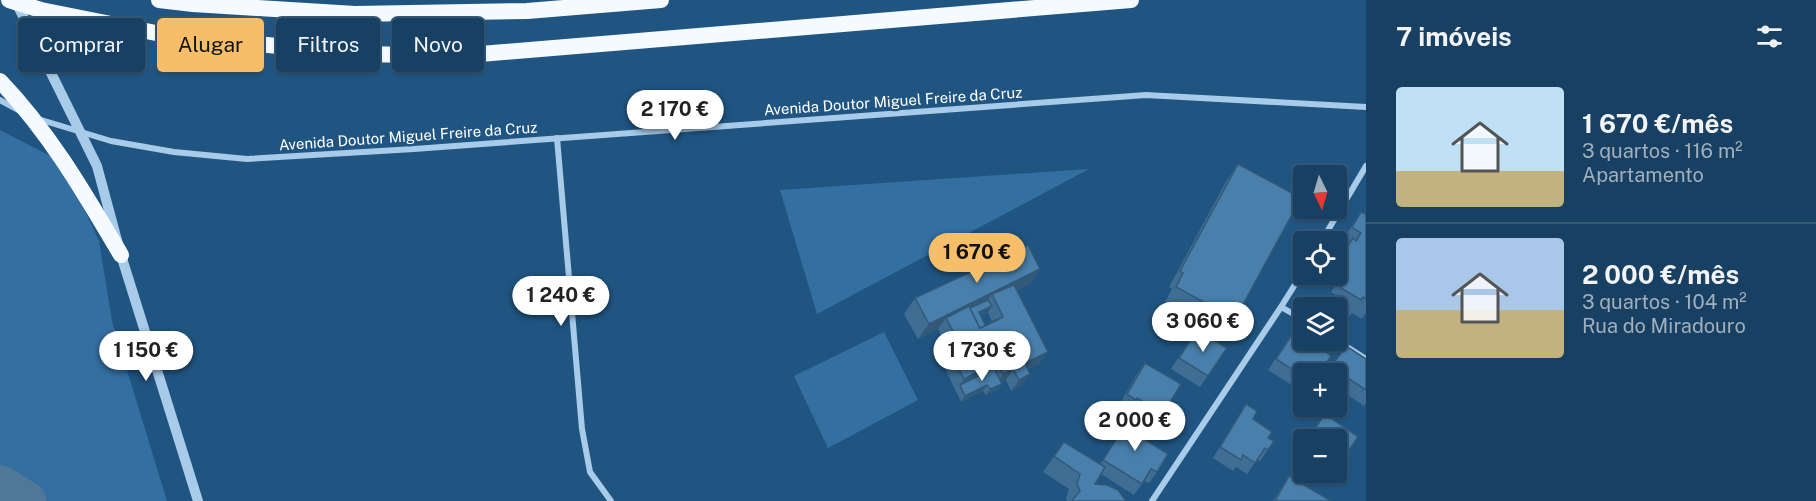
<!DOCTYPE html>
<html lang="pt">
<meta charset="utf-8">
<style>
:root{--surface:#184062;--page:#214768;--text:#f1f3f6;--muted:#9fafbe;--line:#365977;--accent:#f6be68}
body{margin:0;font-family:"Public Sans",sans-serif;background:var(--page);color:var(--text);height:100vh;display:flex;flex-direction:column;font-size:22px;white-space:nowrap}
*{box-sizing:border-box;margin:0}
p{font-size:20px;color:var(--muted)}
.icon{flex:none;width:33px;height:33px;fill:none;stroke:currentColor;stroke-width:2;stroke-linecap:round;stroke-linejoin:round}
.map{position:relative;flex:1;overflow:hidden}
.sheet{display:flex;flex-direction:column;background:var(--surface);width:450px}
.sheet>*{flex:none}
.hud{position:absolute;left:18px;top:18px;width:570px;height:54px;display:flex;gap:12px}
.needle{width:39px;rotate:175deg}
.buttons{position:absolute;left:1293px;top:165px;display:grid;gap:12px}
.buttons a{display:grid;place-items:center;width:54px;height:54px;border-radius:6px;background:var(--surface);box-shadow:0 2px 4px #0004,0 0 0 2px var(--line);font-size:30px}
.price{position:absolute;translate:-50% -51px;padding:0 14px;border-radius:21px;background:#fff;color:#222;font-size:20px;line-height:39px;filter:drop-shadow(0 2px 3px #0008)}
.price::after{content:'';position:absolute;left:50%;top:36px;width:18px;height:14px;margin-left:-9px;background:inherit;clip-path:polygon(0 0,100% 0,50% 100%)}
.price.current{background:var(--accent);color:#111}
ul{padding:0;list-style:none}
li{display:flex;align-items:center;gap:18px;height:150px;padding:0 30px}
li+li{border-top:2px solid var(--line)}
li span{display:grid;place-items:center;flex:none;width:168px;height:120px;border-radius:6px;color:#555}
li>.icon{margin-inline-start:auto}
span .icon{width:72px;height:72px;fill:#fffc;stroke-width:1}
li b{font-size:26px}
h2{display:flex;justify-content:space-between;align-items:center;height:72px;padding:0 30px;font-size:26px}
.tag{padding:0 21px;border-radius:6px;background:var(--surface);box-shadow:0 2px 4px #0004,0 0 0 2px var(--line);font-size:21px;line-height:54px}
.tag.current{background:var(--accent);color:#111}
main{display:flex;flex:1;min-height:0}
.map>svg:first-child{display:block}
.green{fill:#346fa1}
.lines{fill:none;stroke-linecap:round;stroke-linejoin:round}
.river{stroke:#517798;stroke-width:40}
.minor{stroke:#a7cbe9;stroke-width:6}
.tertiary{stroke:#a7cbe9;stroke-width:10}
.trunk{stroke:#f4fafe;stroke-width:16}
.wall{fill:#3f6d93;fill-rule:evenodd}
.shaded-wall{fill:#335978}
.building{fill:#497fab;stroke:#335978;stroke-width:1.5}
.labels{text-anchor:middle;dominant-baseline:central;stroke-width:4.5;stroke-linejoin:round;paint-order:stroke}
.street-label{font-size:15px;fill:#fff;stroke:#205582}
</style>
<main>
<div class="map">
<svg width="1366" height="501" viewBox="0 0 1366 501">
<rect width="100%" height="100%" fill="#205582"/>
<g class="green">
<path d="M0,130L62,162L99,241L112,321L167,501H0Z"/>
<path d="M1089,169L817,314L780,190Z"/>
<path d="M884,332L918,400L828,448L794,376Z"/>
</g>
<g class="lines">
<path class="river" d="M0,485L26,501"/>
<g class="minor">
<path d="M0,100L18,110"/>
<path d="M38,119L111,141L174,152L247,159L414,149L1146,95L1366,107"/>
<path d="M557,138L582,429L590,472L611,501"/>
<path d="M1321,242L1366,166"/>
<path d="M1281,307L1304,320"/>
<path d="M1336,340L1366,359"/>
<path d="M1152,501L1281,307L1304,270"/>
</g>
<path class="tertiary" d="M15,0L97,166L121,255L198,501"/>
<g class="trunk">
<path d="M9,0L41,10L171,36L364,54L457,56L1131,0"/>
<path d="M159,0L193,4L355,14L527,11L661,0"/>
<path d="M0,81C50,133 85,194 121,255"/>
</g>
</g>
<g class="wall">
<path d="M1238,164L1235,319L1224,334L1165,302L1172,289L1169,287L1227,180Z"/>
<path d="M1361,212L1365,214L1366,212V313L1362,319L1352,313L1350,316L1330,303L1336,295L1331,292L1336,285L1326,278L1328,274H1336V262L1347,246L1341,243Z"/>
<path d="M1040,269L1029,285L1017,290L1040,363L1028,369L1022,385L1011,391L1006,380L1001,382L1002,384L998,389L986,395L983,391L961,402L939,356L946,345L938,329L918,339L904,314L915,298ZM988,312L992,322L985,325L981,315Z"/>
<path d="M1197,330L1227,348L1200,387L1171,369Z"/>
<path d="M1291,336L1303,344L1331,356L1319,374H1304V388L1301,391L1268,370Z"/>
<path d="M1346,346L1366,359V403L1364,406L1336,387V374H1327Z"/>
<path d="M1145,363L1163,414L1156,425L1129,410L1128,411L1119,405L1137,374Z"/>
<path d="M1246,404L1253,419L1268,438L1274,441L1260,461L1257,460L1247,474L1236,467L1233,471L1213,458Z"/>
<path d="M1132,414L1157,472L1149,483L1144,481L1134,495L1101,474L1095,484L1126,501H1067L1066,499L1069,489L1043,472L1064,442L1100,464Z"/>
<path d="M1304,444V457L1298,453Z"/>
<path d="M1319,472H1333L1329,478Z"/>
<path d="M1289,476L1331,501H1273Z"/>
</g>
<g class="shaded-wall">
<path d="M1040,269L1029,285L995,301L992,294L984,306L946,318L938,329L918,339L929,324Z"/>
<path d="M992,306L988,312L975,318L979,312Z"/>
<path d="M1048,352L1040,363L1017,374L1025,363Z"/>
<path d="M997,362L990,373L960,385L964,379Z"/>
<path d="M1013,369L1006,380L995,385L1003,374Z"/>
<path d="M1030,374L1022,385L1011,391L1019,380Z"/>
<path d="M1002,384L998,389L986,395L990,389Z"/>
<path d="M987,385L983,391L961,402L965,396Z"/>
</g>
<g class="building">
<path d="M1238,164L1301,198L1235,319L1176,287L1183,273L1180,271Z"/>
<path d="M1361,212L1365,214L1366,213V299L1363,297L1361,300L1341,288L1347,279L1342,276L1347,269L1337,263L1353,238L1356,241L1361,233L1352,227Z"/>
<path d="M1028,245L1040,269L929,324L915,298Z"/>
<path d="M1014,285L1048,352L1025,363L1030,374L1019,380L1013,369L1003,374L997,362L964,379L946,344L957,339L946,318L969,306L980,328L1003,317L992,294Z"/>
<path d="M988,300L992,306L979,312L985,325L998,319V320L980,328L970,308Z"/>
<path d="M1197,330L1227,348L1208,376L1179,358Z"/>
<path d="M1291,336L1303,344L1305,340H1310L1331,356L1323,368L1319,366L1313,374H1304V377L1276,359Z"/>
<path d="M1346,346L1366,359V390L1331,367Z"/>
<path d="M1145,363L1181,384L1163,414L1137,398L1136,400L1127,394Z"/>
<path d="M994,368L1002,384L990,389L987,385L965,396L960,385Z"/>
<path d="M1246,404L1257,411L1253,419L1272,432L1268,438L1274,441L1268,450L1265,448L1255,463L1243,455L1241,460L1220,447Z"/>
<path d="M1132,414L1149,424L1141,437L1168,454L1157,472L1151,469L1142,484L1103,460Z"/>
<path d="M1325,414L1358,437L1337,467L1336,440H1307Z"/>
<path d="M1064,442L1105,467L1095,484L1107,485L1118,490L1126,501H1072L1080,491L1077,484L1080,474L1054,456Z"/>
<path d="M1289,476L1331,501H1275Z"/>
</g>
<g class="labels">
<g class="street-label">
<text transform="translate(893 101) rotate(-4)">Avenida Doutor Miguel Freire da Cruz</text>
<text transform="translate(408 136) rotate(-4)">Avenida Doutor Miguel Freire da Cruz</text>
</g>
</g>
</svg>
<div class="buttons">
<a><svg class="needle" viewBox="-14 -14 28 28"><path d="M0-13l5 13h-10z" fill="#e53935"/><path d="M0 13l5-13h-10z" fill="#9fafbe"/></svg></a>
<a><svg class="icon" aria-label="locate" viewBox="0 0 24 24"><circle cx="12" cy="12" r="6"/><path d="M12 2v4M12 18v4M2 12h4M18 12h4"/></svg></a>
<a><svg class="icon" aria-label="layers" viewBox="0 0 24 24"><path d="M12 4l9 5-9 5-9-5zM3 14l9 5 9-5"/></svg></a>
<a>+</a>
<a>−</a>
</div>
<b class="price" style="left:675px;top:141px">2 170 €</b>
<b class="price current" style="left:977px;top:284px">1 670 €</b>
<b class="price" style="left:561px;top:327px">1 240 €</b>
<b class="price" style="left:1203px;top:353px">3 060 €</b>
<b class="price" style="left:146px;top:382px">1 150 €</b>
<b class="price" style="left:982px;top:382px">1 730 €</b>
<b class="price" style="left:1135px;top:452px">2 000 €</b>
<div class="hud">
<a class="tag">Comprar</a>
<a class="tag current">Alugar</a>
<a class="tag">Filtros</a>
<a class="tag">Novo</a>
</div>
</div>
<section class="sheet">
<h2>7 imóveis<svg class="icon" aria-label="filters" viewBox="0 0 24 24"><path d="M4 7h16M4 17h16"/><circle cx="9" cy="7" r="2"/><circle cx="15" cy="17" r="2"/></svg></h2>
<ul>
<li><span style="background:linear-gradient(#bfe0f5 70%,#c2b280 0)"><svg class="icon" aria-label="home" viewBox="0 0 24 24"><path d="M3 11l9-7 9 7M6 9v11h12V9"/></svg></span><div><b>1 670 €/mês</b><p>3 quartos · 116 m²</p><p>Apartamento</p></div></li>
<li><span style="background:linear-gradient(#a9c7e8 60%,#c2b280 0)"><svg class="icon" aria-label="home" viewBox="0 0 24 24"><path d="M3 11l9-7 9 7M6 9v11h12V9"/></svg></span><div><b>2 000 €/mês</b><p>3 quartos · 104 m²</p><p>Rua do Miradouro</p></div></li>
</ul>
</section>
</main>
